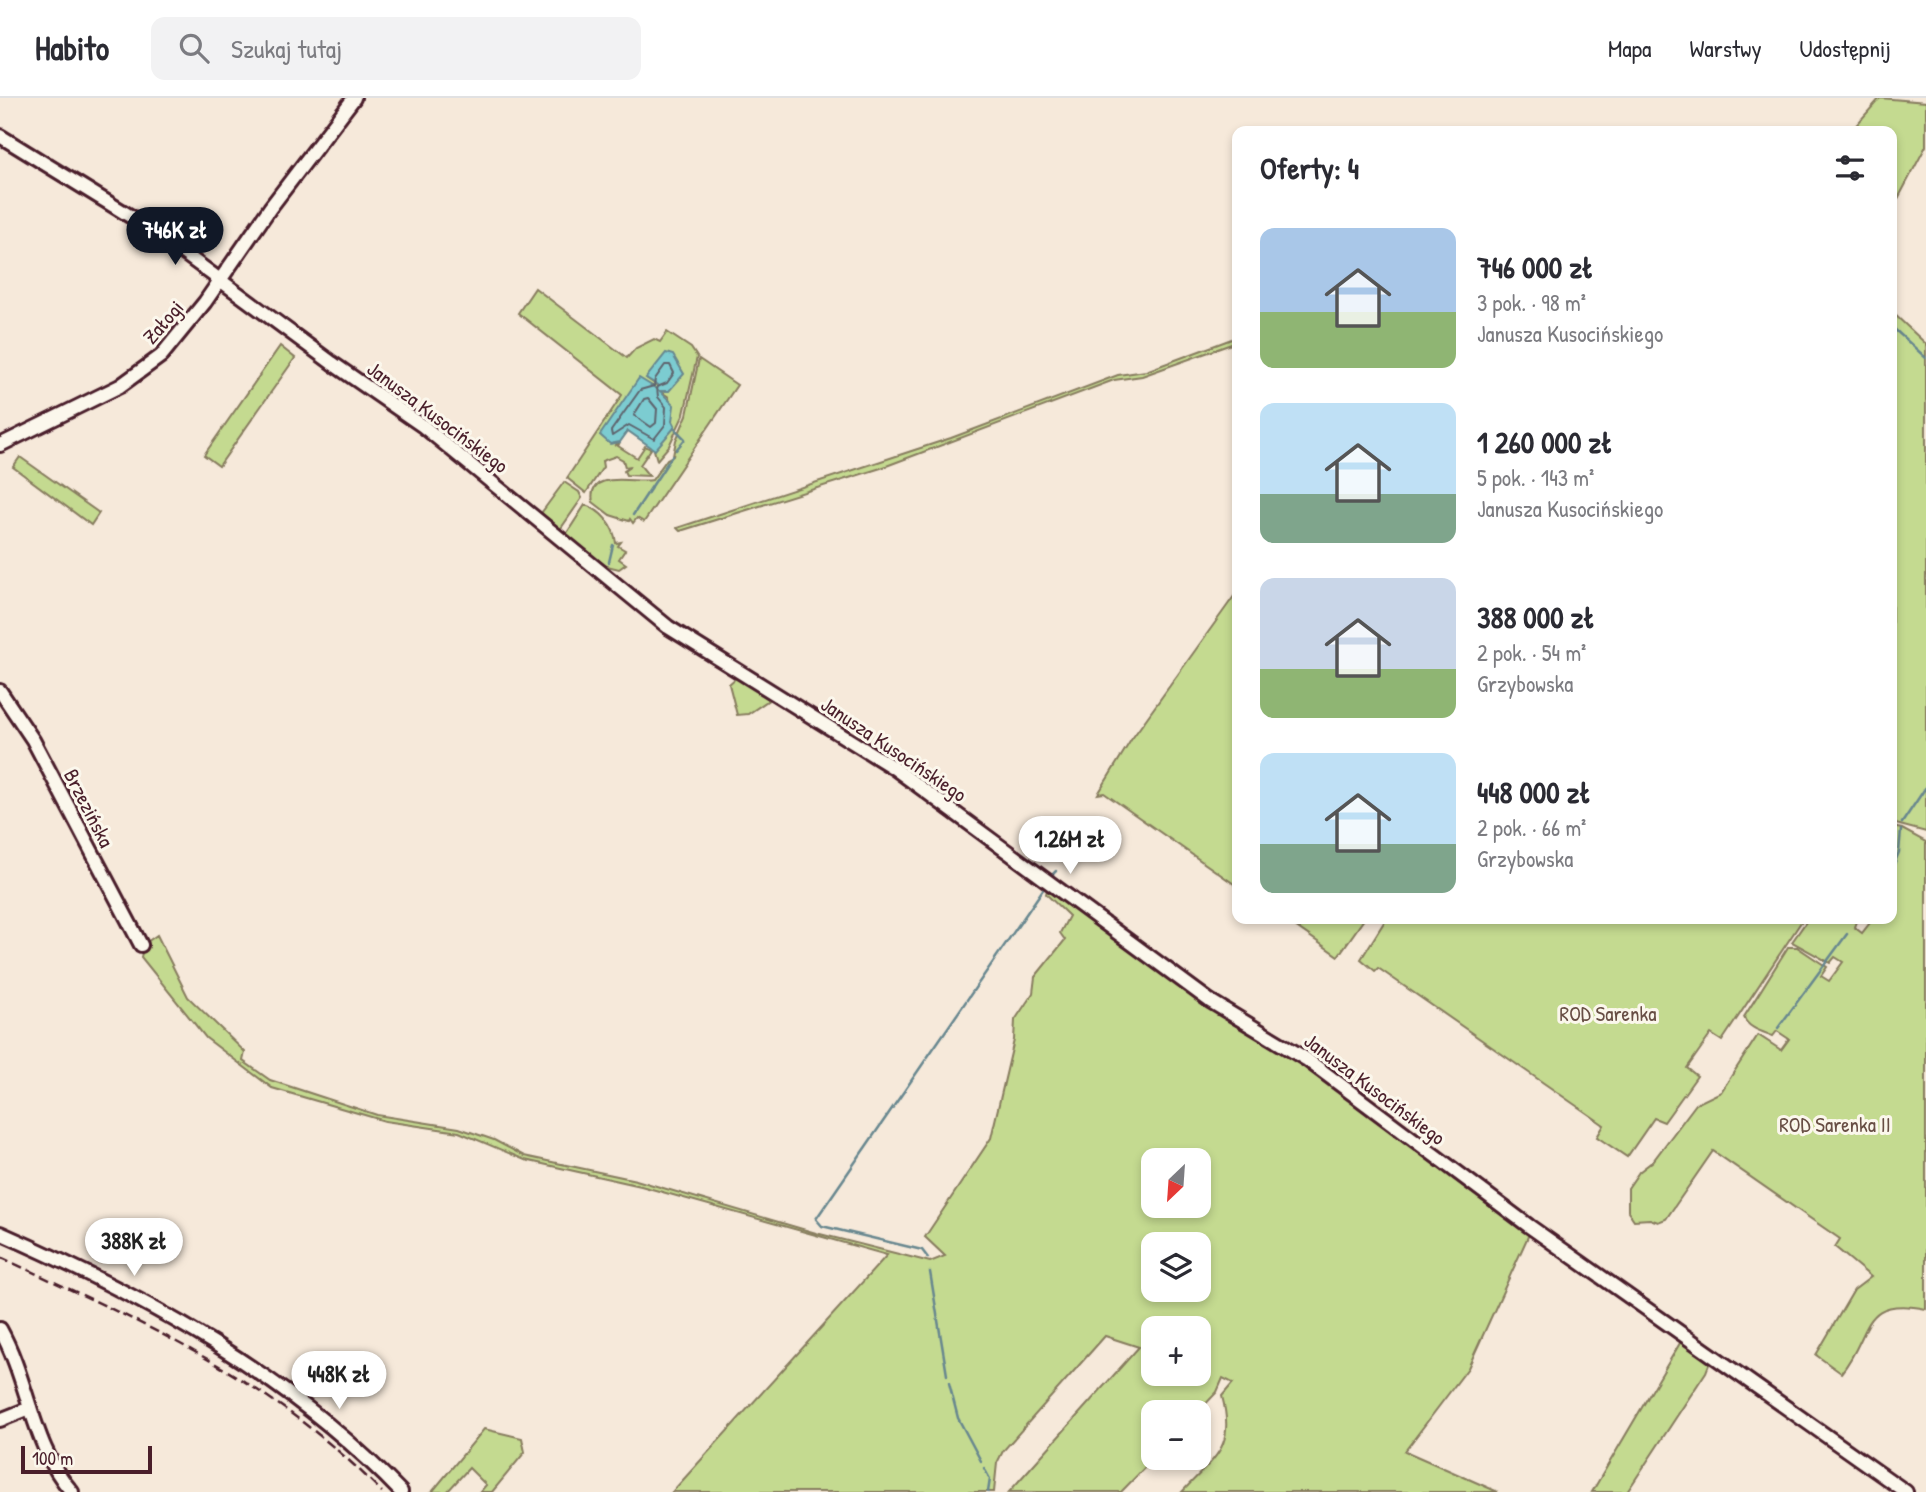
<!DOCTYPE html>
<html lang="pl">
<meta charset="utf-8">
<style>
:root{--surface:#fff;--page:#f2f2f3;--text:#2b2b33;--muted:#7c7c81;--line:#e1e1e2;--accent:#111827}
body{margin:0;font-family:"Patrick Hand",sans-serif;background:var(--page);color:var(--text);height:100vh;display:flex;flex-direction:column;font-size:26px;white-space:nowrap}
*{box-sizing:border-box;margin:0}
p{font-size:23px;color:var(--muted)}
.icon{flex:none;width:38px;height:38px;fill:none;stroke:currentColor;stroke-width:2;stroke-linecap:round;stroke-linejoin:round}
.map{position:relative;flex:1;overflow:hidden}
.sheet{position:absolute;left:1232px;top:28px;width:665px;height:798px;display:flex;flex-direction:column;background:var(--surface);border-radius:14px;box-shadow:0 4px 10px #0003}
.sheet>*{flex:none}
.needle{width:46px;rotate:205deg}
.buttons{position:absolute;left:1141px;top:1050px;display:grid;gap:14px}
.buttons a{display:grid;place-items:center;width:70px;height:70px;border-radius:14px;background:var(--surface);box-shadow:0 4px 10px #0003;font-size:35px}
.scale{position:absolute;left:21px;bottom:18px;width:131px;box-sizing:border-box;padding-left:7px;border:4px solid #4a1f2b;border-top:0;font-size:19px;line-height:24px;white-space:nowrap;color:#4a1f2b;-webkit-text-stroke:5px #fbf7ec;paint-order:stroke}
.price{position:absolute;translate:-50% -60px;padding:0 16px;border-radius:24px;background:#fff;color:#222;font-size:23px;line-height:46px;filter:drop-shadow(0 2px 4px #0008)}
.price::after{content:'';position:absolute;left:50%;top:42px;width:21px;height:16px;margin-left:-10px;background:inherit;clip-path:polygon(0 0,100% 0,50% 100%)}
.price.on{background:var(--accent);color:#fff}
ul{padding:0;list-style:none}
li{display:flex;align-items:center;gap:21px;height:175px;padding:0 28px}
li span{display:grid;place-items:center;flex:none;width:196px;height:140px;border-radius:14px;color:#555}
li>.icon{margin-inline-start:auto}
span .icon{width:84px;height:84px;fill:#fffc;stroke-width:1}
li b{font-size:30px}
h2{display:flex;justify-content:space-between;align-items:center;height:84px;padding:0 28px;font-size:30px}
header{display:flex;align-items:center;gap:42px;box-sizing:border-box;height:98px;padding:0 35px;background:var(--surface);border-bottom:2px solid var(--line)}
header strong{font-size:33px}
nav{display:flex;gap:38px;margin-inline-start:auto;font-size:24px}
.search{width:490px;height:63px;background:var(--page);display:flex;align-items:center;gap:18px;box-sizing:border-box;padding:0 24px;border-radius:14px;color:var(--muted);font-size:26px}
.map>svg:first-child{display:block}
.green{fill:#c4da90;stroke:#877c5e;stroke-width:2;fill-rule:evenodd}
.water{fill:#7bccd1;stroke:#67878f;stroke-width:2}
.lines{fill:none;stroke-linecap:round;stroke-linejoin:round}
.shore{stroke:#5e646d;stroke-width:2}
.stream{stroke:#67878f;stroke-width:2.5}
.minor-casing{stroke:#4a1f2b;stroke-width:18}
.minor{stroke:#fbf7ec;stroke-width:12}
.rail{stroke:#4a1f2b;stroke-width:2.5;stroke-dasharray:10 5;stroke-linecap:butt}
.labels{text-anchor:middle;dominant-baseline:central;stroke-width:6;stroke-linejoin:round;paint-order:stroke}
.street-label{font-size:21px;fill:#4a1f2b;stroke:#fbf7ec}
.park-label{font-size:21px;fill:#684e44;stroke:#fbf7ec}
</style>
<header>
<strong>Habito</strong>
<div class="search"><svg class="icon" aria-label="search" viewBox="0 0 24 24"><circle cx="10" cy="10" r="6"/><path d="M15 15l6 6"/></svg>Szukaj tutaj</div>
<nav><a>Mapa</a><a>Warstwy</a><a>Udostępnij</a></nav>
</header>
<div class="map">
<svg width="1926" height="1394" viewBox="0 0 1926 1394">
<rect width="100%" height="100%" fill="#f6e9da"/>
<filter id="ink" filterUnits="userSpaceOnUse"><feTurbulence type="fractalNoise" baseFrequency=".0143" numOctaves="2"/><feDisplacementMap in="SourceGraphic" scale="14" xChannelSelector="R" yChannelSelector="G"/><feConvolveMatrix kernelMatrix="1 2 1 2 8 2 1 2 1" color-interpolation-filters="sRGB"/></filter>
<g filter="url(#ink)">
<g class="green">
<path d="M1880,0L1926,4V48L1892,112V33H1851Z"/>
<path d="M535,190L627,260L636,250L654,241L660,244L667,234L691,250L697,259L684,316L669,348L657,362L654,352L671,331L669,299L660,293L661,290L667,293L646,280L659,289L657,291L639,281L616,347L620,344L618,348L637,360L645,348L651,351L640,367L649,378L626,377L624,373L631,368L625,369L623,362L616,358L602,363L603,369L586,395L567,380L622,297L518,215Z"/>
<path d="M1892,214L1926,246V734L1892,725Z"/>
<path d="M1237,239V244L1142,278L1114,282L881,370L680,433L677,430L951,340L1118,277L1146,273Z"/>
<path d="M280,248L295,260L219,368L204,357Z"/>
<path d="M699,261L737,287L644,424L637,420L633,425L630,421L629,423L610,417L593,404C586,370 636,386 652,382L667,361L673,358L676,342L687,317Z"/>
<path d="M20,359L99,415L91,427L13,369Z"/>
<path d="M564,384L579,394L582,400L559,433L539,418Z"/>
<path d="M585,407C601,412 614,427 616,445L621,444L618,448L625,452L619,461L626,466L619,471L603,467L565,438Z"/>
<path d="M1237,494V788L1104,695L1098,696L1131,642Z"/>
<path d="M738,578L773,599L748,616L737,617L729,586Z"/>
<path d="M1892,729L1902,731L1926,744V1211C1859,1197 1873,1236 1841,1275L1816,1257L1854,1192L1871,1179L1835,1149L1840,1141L1713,1053L1666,1121L1658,1124L1650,1121L1634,1122L1628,1113V1090L1639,1074L1653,1063L1696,1006L1721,994L1758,937L1781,952L1789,941L1777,933L1773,938C1763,934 1747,930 1744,919L1788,849H1797L1827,869L1821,878L1829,883L1843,864L1835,859L1830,865L1792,844L1808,821H1857L1854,829L1862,835L1873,821H1892Z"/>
<path d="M1048,788C1128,847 1206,918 1297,958L1530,1134L1468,1270L1405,1353L1498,1394H1182C1215,1358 1236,1351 1222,1298L1233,1285L1223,1280L1217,1294L1198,1314H1153L1154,1360L1121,1394H1009L1139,1249L1105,1238L1003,1353L997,1365L994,1394H672L887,1157L641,1088L525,1062L459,1034L385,1023L272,990L206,940L141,859L144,846L157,837L188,899L245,954L243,963L270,982L377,1017L459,1030L494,1042L524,1058L636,1082L816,1135L930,1164L945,1158L925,1139L991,1040L1014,942L1015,922L1033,895L1035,879L1065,842L1060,835L1069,818L1046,796ZM1153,1062H1199V1108H1153ZM1153,1146H1199V1192H1153ZM1153,1230H1199V1276H1153Z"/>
<path d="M1285,821H1364L1338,858Z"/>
<path d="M1386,821H1803L1722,943L1711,936L1687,970L1697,978L1664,1024L1654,1020L1627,1059L1597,1039L1604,1027L1378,870L1375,873L1361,861Z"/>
<path d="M1683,1240L1711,1261L1706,1274L1627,1394H1592Z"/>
<path d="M484,1331L522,1340L525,1354L492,1394H480L486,1387L469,1370L447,1394H432Z"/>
</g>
<path class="water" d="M666,255L673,257L684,276L669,293H660L674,307L672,323L675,329L655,352L628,333L620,344L610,346L600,337L639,280L657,291L659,288L646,280Z"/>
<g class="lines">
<g class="shore">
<path d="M665,267H670L674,275L667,285L657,289L658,299L666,309L665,327L654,341L629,327L612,338L611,333L640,292L654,288L655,281Z"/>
<path d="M648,300L657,311L656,325L651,329L634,317L644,301Z"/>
</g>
<g class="stream">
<path d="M1892,229L1926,260"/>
<path d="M674,330L685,341L676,352"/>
<path d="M633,417L672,358"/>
<path d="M609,464L613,447"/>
<path d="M1902,725L1926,689"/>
<path d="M1892,771L1899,754L1901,732"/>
<path d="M1052,777L1056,773"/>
<path d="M1778,930L1847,836"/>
<path d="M928,1160L922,1152L822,1128L816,1121L1044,790"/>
<path d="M930,1174L947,1277"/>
<path d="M949,1285L958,1320L981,1363"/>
<path d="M984,1370L990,1381L988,1394"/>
</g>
<g class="minor-casing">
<g id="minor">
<path d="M0,38L151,131L332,265L423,328L668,529L894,670L1210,903L1306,961L1529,1128L1906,1394"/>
<path d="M0,347L120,288L161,258L205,204L270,110L354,0"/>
<path d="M0,593L33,642L141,847"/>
<path d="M0,1135C146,1199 290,1278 401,1394"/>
<path d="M0,1231C29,1283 32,1349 72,1394"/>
<path d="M0,1322L30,1310"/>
</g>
</g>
<use href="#minor" class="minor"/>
<path class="rail" d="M0,1159C145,1226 267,1278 382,1394"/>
</g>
</g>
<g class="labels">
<g class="street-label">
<text transform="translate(163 224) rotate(-49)">Załogi</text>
<text transform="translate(438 319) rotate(37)">Janusza Kusocińskiego</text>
<text transform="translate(894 651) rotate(34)">Janusza Kusocińskiego</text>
<text transform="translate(89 710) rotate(63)">Brzezińska</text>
<text transform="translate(1375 991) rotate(37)">Janusza Kusocińskiego</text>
</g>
<g class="park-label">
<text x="1608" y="915">ROD Sarenka</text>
<text x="1835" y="1026">ROD Sarenka II</text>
</g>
</g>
</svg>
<div class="buttons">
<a><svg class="needle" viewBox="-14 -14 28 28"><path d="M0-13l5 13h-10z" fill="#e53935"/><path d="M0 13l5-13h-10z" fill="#7c7c81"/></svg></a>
<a><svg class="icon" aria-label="layers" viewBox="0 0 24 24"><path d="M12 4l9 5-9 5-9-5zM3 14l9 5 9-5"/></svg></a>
<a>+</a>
<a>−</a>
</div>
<div class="scale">100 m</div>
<b class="price on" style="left:175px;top:169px">746K zł</b>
<b class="price" style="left:1070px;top:778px">1.26M zł</b>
<b class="price" style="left:134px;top:1180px">388K zł</b>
<b class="price" style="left:339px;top:1313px">448K zł</b>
<section class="sheet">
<h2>Oferty: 4<svg class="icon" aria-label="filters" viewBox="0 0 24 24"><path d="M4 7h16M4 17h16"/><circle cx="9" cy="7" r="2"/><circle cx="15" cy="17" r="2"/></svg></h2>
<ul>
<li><span style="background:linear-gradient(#a9c7e8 60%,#8fb573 0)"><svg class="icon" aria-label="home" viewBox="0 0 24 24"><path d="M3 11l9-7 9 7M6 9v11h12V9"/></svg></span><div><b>746 000 zł</b><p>3 pok. · 98 m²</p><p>Janusza Kusocińskiego</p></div></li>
<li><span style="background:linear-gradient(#bfe0f5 65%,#7fa58c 0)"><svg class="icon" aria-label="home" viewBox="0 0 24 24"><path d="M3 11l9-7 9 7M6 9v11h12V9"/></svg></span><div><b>1 260 000 zł</b><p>5 pok. · 143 m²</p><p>Janusza Kusocińskiego</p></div></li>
<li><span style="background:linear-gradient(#c9d6e8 65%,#8fb573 0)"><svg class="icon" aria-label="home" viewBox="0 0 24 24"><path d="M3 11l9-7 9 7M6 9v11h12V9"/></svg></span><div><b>388 000 zł</b><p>2 pok. · 54 m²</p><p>Grzybowska</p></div></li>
<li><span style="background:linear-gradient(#bfe0f5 65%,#7fa58c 0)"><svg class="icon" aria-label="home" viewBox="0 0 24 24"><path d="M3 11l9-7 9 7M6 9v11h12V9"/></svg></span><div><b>448 000 zł</b><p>2 pok. · 66 m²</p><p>Grzybowska</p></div></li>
</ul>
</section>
</div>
